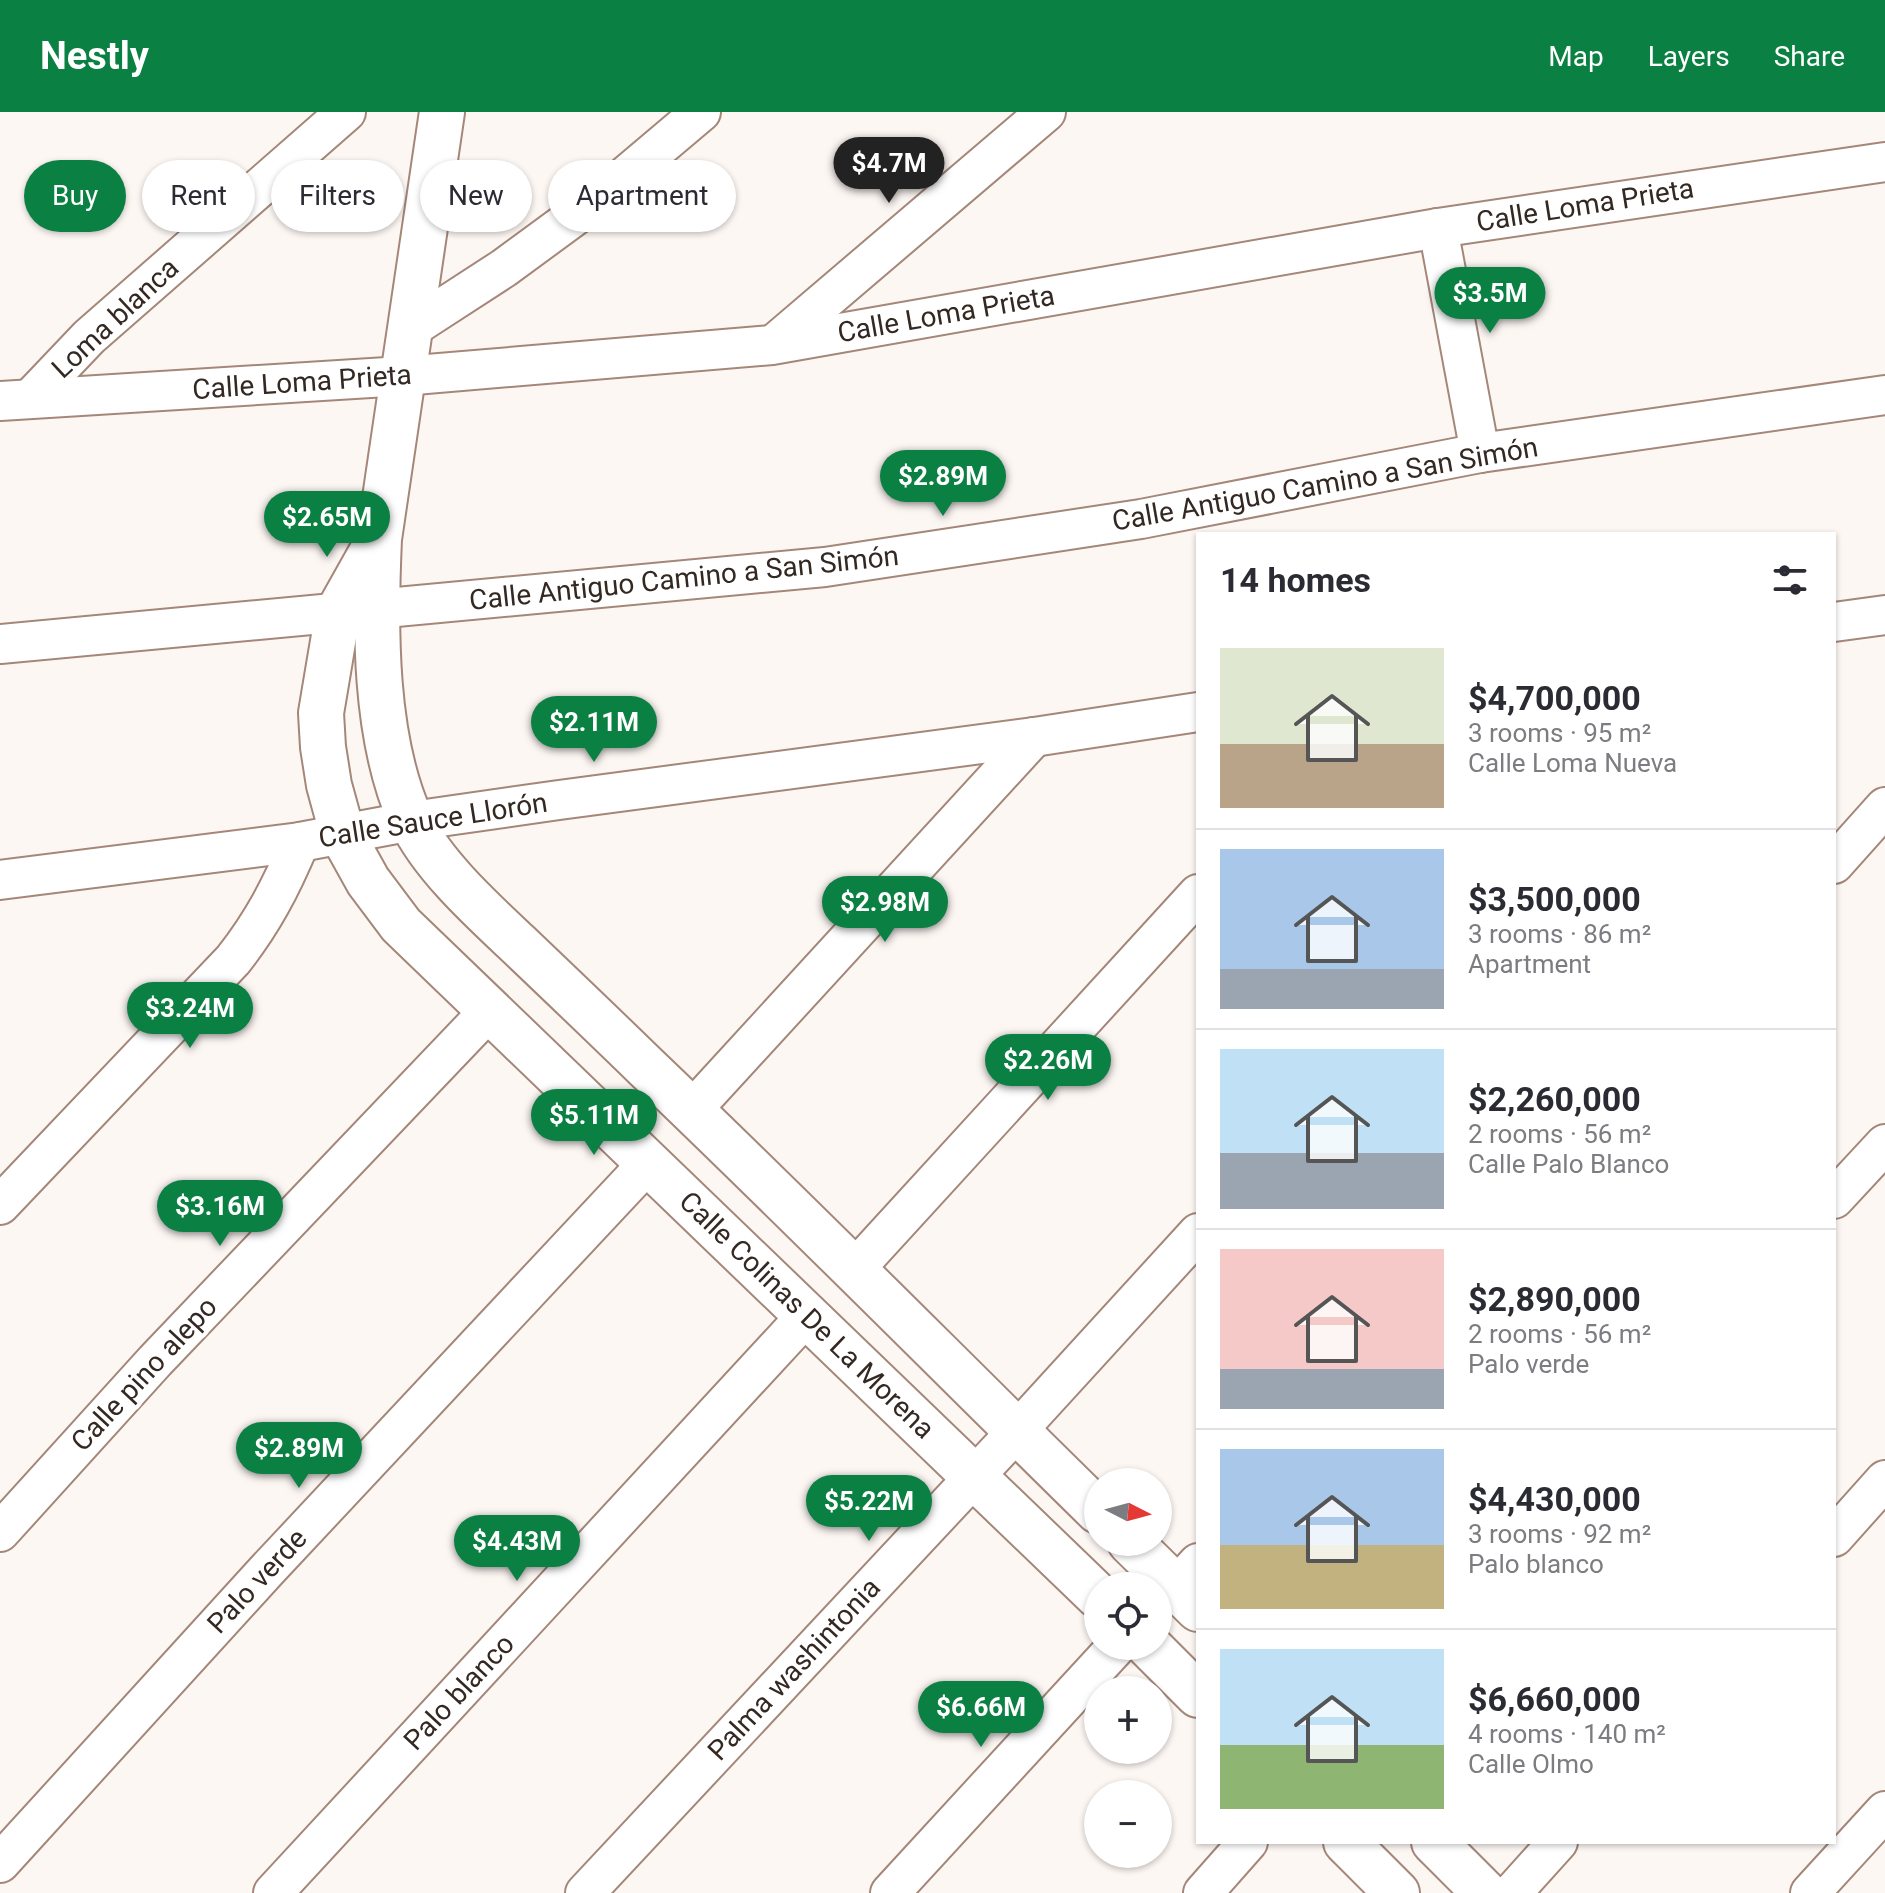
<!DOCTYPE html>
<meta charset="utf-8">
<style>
:root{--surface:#fff;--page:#f7f7f7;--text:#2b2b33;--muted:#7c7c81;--line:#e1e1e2;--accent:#0b8043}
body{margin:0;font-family:Roboto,sans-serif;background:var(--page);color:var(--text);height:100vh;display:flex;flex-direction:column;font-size:30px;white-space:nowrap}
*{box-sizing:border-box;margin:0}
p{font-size:26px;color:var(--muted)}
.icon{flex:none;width:44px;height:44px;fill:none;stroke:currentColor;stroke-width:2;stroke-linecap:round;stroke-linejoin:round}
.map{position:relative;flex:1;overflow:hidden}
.panel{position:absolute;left:1196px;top:420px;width:640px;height:1312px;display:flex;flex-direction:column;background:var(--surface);border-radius:0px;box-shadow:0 2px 6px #0004}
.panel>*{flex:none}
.hud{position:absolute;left:24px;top:48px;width:760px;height:72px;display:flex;gap:16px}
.needle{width:52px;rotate:96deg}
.tools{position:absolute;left:1084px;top:1356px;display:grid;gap:16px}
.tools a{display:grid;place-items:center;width:88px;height:88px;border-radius:50%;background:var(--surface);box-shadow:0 2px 6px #0004;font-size:40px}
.price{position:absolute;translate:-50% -68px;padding:0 18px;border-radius:28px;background:var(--accent);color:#fff;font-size:26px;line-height:52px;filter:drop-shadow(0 2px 4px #0008)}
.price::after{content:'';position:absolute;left:50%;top:48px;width:24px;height:18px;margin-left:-12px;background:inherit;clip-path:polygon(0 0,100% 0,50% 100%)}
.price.active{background:#222;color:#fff}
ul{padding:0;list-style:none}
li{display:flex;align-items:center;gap:24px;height:200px;padding:0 24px}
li+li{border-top:2px solid var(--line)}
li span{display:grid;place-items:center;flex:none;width:224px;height:160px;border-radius:0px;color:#555}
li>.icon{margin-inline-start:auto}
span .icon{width:96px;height:96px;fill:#fffc;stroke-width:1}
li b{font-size:34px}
h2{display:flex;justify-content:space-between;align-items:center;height:96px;padding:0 24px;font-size:34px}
.pill{padding:0 28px;border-radius:36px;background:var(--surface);box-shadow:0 2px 6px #0004;font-size:28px;line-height:72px}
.pill.active{background:var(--accent);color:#fff}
header{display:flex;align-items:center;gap:48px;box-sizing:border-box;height:112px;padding:0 40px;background:var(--accent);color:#fff}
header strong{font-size:38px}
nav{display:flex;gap:44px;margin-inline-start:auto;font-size:28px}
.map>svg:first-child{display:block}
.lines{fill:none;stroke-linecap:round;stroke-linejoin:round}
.minor-casing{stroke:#a48779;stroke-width:42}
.tertiary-casing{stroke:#a48779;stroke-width:48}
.minor{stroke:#fff;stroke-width:38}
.tertiary{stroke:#fff;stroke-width:44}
.labels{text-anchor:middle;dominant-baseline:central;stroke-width:8;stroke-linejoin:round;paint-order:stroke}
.street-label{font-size:28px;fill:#332822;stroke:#fff}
</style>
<header>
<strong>Nestly</strong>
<nav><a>Map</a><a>Layers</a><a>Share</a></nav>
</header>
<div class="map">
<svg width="1885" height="1781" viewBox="0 0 1885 1781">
<rect width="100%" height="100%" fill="#fdf7f4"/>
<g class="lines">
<g class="minor-casing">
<g id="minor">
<path d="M1438,116L1480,341"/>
<path d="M410,217L504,156L598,87L701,0"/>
<path d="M774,232L1046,0"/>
<path d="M30,287L89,225L346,0"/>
<path d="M0,289L403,264L772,233L1438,116L1885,50"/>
<path d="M1834,510L1885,503"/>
<path d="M0,532L825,455L1141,407L1480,341L1885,283"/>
<path d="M1834,752L1885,695"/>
<path d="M0,768L300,730L412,709L559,688L1034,625L1198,600"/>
<path d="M692,998L1034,625"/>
<path d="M1834,1087L1885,1032"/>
<path d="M0,1093L233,848C263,810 281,775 300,730"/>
<path d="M854,1158L1198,782"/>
<path d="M0,1420L155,1249L489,899"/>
<path d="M1834,1425L1885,1368"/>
<path d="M1176,1475L1198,1451"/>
<path d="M0,1751L267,1458L649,1050"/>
<path d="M273,1781L807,1203"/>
<path d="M585,1781L1017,1319L1198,1121"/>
<path d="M890,1781L1117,1534"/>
<path d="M1203,1781L1248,1730"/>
<path d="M1512,1781L1558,1730"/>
<path d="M1810,1781L1885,1699"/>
</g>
</g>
<g class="tertiary-casing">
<g id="tertiary">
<path d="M442,0L379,427C375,515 374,627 411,708C432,753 483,799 518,832C561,873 604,914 646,955C799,1101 947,1251 1098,1399"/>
<path d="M375,434L338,500L321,601L323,635L329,673L343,724L368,769L401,813L1098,1484"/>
<path d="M1130,1430L1198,1497"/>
<path d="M1149,1534L1198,1583"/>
<path d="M1346,1730L1397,1781"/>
<path d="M1434,1730L1485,1781"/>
</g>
</g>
<use href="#minor" class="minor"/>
<use href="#tertiary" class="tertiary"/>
</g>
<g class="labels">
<g class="street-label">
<text transform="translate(1585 93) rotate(-9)">Calle Loma Prieta</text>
<text transform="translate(946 202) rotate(-10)">Calle Loma Prieta</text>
<text transform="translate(115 206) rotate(-43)">Loma blanca</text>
<text transform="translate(302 270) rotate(-4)">Calle Loma Prieta</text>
<text transform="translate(1325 372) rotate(-10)">Calle Antiguo Camino a San Simón</text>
<text transform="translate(684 466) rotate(-6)">Calle Antiguo Camino a San Simón</text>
<text transform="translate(433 708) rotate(-9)">Calle Sauce Llorón</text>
<text transform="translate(807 1203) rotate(44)">Calle Colinas De La Morena</text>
<text transform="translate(144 1262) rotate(-47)">Calle pino alepo</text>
<text transform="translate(257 1469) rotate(-47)">Palo verde</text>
<text transform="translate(794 1557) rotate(-47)">Palma washintonia</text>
<text transform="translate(459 1580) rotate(-47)">Palo blanco</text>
</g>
</g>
</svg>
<div class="tools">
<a><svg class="needle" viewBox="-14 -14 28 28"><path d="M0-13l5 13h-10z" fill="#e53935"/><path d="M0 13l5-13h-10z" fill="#7c7c81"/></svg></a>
<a><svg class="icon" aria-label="locate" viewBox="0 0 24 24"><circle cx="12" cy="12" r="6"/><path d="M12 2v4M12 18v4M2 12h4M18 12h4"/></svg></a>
<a>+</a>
<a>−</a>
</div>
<b class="price active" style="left:889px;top:93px">$4.7M</b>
<b class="price" style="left:1490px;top:223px">$3.5M</b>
<b class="price" style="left:943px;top:406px">$2.89M</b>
<b class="price" style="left:327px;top:447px">$2.65M</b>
<b class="price" style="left:594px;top:652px">$2.11M</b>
<b class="price" style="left:885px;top:832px">$2.98M</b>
<b class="price" style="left:190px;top:938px">$3.24M</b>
<b class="price" style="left:1048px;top:990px">$2.26M</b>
<b class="price" style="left:594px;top:1045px">$5.11M</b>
<b class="price" style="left:220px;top:1136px">$3.16M</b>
<b class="price" style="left:299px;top:1378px">$2.89M</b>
<b class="price" style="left:869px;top:1431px">$5.22M</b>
<b class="price" style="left:517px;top:1471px">$4.43M</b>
<b class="price" style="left:981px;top:1637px">$6.66M</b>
<div class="hud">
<a class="pill active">Buy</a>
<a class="pill">Rent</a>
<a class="pill">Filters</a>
<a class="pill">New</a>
<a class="pill">Apartment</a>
</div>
<section class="panel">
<h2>14 homes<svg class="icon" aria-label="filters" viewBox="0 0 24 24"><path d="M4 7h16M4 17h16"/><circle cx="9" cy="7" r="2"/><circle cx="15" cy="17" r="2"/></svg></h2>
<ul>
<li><span style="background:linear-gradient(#dfe7d0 60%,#b9a48a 0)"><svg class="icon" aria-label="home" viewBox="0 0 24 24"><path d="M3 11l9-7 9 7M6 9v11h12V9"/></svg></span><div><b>$4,700,000</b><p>3 rooms · 95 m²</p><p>Calle Loma Nueva</p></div></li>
<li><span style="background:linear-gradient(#a9c7e8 75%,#9aa5b1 0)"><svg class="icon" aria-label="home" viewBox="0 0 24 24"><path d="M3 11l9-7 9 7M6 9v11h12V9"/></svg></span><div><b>$3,500,000</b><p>3 rooms · 86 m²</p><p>Apartment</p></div></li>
<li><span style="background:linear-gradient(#bfe0f5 65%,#9aa5b1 0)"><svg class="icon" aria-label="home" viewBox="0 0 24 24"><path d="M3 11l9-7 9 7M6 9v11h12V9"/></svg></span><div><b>$2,260,000</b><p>2 rooms · 56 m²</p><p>Calle Palo Blanco</p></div></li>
<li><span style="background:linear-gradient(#f6c9c9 75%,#9aa5b1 0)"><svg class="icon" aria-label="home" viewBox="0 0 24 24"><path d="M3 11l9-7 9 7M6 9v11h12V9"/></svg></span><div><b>$2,890,000</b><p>2 rooms · 56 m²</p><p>Palo verde</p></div></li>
<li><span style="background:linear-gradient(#a9c7e8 60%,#c2b280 0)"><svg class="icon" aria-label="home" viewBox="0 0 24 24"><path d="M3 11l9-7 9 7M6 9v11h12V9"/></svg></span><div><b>$4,430,000</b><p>3 rooms · 92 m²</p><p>Palo blanco</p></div></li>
<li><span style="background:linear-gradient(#bfe0f5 60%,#8fb573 0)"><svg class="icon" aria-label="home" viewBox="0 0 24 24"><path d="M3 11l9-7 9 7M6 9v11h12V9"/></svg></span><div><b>$6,660,000</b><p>4 rooms · 140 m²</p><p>Calle Olmo</p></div></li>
</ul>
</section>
</div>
